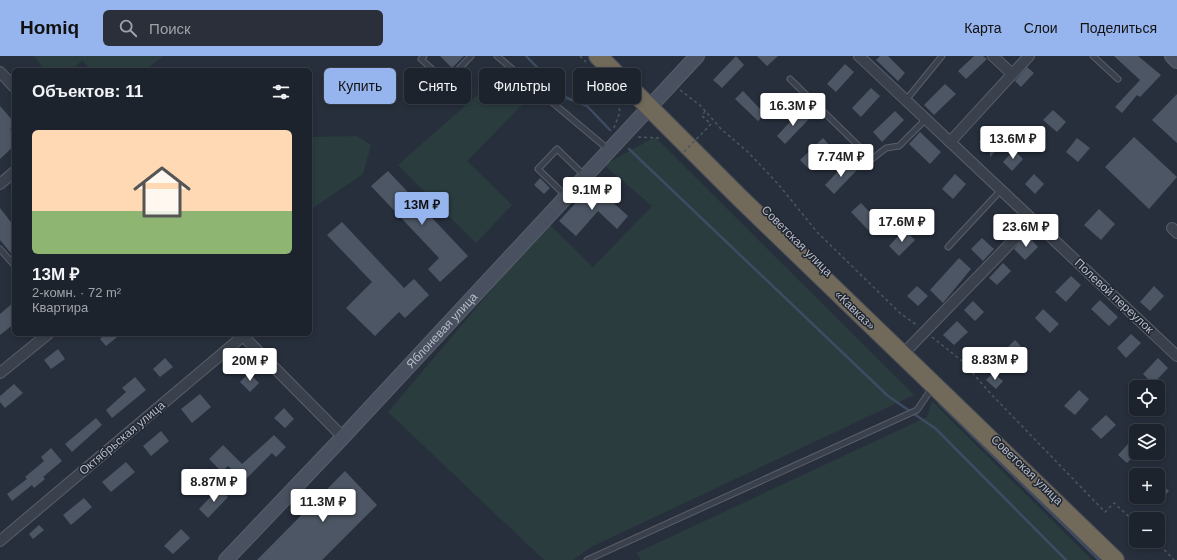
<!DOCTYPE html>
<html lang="ru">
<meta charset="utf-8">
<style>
:root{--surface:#1d232d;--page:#2a2f39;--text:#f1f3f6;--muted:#a0a4aa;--line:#3b4049;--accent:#96b4ed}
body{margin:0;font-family:Arial,sans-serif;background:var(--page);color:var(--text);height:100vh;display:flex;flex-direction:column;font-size:15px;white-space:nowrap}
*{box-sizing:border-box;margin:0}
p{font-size:13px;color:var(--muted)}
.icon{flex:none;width:22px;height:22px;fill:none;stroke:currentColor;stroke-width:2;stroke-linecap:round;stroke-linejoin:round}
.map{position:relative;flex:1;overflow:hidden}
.panel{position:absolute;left:12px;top:12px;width:300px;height:268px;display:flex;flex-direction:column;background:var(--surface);border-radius:6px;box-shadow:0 2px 6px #0003,0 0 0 1px var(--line)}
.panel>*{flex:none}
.top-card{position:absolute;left:324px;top:12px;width:380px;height:36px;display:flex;gap:8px}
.tools{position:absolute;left:1129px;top:324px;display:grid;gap:8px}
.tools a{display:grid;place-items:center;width:36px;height:36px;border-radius:6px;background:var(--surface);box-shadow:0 2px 6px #0003,0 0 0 1px var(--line);font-size:20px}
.price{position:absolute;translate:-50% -34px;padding:0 9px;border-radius:4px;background:#fff;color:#222;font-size:13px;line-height:26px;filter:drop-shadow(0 1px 2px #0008)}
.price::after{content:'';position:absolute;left:50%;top:24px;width:12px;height:9px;margin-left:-6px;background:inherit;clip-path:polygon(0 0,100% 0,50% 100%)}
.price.current{background:var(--accent);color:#111}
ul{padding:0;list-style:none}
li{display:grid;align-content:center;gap:8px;height:212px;padding:0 20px}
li+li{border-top:1px solid var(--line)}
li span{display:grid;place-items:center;height:124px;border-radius:6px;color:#555}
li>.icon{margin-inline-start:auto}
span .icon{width:72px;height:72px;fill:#fffc;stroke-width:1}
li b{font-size:17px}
h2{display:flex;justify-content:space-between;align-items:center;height:48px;padding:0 20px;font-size:17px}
.tag{padding:0 14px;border-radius:6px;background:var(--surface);box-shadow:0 2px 6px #0003,0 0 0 1px var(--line);font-size:14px;line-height:36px}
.tag.current{background:var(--accent);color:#111}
header{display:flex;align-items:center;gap:24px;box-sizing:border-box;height:56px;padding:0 20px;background:var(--accent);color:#111}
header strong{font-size:19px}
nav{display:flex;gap:22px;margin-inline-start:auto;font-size:14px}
.search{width:280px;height:36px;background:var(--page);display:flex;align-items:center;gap:10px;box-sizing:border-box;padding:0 14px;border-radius:6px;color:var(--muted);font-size:15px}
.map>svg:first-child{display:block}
.green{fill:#2a3c3e}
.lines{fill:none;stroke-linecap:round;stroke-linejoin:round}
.stream{stroke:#3e4c63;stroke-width:2.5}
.building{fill:#4d5664}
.lane-casing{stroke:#595f6a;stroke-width:7}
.street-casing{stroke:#595f6a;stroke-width:12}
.secondary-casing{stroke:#595f6a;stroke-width:16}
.highway-casing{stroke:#464c57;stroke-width:20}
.path{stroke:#49595c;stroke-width:1.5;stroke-dasharray:3 3;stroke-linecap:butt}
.lane{stroke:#3b414c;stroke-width:5}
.street{stroke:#3b414c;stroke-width:10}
.secondary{stroke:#49505f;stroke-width:14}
.highway{stroke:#716959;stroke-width:18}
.path-bridge{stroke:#49595c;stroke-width:1.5;stroke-dasharray:3 3;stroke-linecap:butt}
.labels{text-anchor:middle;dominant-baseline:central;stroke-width:3;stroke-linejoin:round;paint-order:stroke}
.street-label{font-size:12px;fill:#b7bcc7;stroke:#202631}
</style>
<header>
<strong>Homiq</strong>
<div class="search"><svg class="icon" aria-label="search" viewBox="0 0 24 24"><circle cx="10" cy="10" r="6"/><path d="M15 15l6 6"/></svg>Поиск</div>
<nav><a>Карта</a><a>Слои</a><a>Поделиться</a></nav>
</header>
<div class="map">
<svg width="1177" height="504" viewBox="0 0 1177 504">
<rect width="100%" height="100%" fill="#272f3c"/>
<g class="green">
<path d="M34,0H163L146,14H92L82,4L72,14H45Z"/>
<path d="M501,18L526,45L467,105L512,149L476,187L398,109Z"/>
<path d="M357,80L371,89L363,118L310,154V81Z"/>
<path d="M655,81L914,339L591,491L573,504H544L388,356L548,167L593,211L652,150L604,109Z"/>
<path d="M932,345L1092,504H641L636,497L927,361Z"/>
</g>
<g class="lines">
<g class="stream">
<path d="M526,0L567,42L587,50L610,74"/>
<path d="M629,93L888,340L936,373L1066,504"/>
<path d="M939,347L1099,504"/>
</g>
</g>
<g class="building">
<path d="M440,0H464L452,12Z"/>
<path d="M736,0L744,9L722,32L713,24Z"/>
<path d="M757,0H778L767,10Z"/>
<path d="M880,0H888L905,17L898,25L876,4Z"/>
<path d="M974,0H983L987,3L966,23L958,15Z"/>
<path d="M1114,0H1138L1161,19L1140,41L1137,39L1122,57L1115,51L1140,24Z"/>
<path d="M845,8L854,16L836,36L827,28Z"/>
<path d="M1027,11L1034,17L1021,31L1015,25Z"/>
<path d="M945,28L956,38L934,59L924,49Z"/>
<path d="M871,32L880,40L861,61L852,52Z"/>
<path d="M743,35L765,58L758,65L735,43Z"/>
<path d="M1177,38V87L1152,64Z"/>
<path d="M0,50L14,66V70L10,73L14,78V90L0,103Z"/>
<path d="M1053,54L1066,66L1057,76L1043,64Z"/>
<path d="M800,55L809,63L785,88L777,80Z"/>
<path d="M895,55L904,64L882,86L873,76Z"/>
<path d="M991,74L1004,86L990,101V95L979,86Z"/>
<path d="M920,76L941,96L930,108L909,88Z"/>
<path d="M1134,81L1177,121L1149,153L1105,111Z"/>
<path d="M823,82L831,91L809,113L800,104Z"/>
<path d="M1077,82L1090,92L1078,106L1066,96Z"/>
<path d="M1014,94L1023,103L1012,115L1003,106Z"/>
<path d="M848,105L857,114L834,138L825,129Z"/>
<path d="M388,115L468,200L440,226L428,213L439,202L371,130Z"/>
<path d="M955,118L966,128L953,143L942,133Z"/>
<path d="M1034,118L1044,128L1035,138L1025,128Z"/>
<path d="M540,122L550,132L544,138L534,129Z"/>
<path d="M593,128L628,160L617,173L598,155L576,180L559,165Z"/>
<path d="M861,147L882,169L872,178L851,156Z"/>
<path d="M0,152L14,170V201L0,184Z"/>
<path d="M1099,153L1115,168L1101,184L1084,169Z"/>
<path d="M1002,158L1013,167L1004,178L993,168Z"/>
<path d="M342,166L404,232L414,223L429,239L405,262L399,256L375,280L346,252L372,226L327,179Z"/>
<path d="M904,174L915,184L899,200L889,190Z"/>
<path d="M1027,179L1038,191L1025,204L1014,193Z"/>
<path d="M982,182L994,193L983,205L971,193Z"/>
<path d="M959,202L971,213L943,247L930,234Z"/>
<path d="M1003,207L1011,215L997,229L989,222Z"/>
<path d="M1071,220L1081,229L1066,246L1055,236Z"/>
<path d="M917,230L928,240L918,250L907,240Z"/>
<path d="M1154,230L1164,240L1150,255L1140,246Z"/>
<path d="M1100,244L1118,261L1109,270L1091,253Z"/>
<path d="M973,245L984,256L975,265L964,254Z"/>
<path d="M14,246V268L0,279V258Z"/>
<path d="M1043,253L1059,268L1050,277L1035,262Z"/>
<path d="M957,265L968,276L954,289L943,279Z"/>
<path d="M105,278H121L106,290L100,283Z"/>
<path d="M1131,278L1141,287L1126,302L1117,292Z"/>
<path d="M1015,284L1025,295L1007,312L997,302Z"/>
<path d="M58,293L65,303L51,313L44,304Z"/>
<path d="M165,302L173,311L160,321L153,313Z"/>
<path d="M1158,302L1168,312L1153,328L1143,318Z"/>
<path d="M249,317L259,327L250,336L240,326Z"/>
<path d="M993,317L1003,325L996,333L986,324Z"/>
<path d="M135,321L146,334L112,362L106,354L126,336L122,332Z"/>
<path d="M14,328L23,337L5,352L0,346V340Z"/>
<path d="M1079,334L1089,343L1075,359L1064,350Z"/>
<path d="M200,338L211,351L192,367L181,353Z"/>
<path d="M284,352L294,363L285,372L274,362Z"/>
<path d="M1106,359L1116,369L1101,383L1091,373Z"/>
<path d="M96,362L102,369L72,396L65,388Z"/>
<path d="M161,375L169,385L151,400L143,390Z"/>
<path d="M274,379L286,391L276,401L272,397L244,425L228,410L222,416L209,403L223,389L242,408Z"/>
<path d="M1136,379V398L1127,407L1118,399Z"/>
<path d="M51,392L62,405L43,421L45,423L34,432L32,429L12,445L7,438L27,423L25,421L44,405L41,401Z"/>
<path d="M126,406L135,416L111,436L102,426Z"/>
<path d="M345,415L377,449L322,504H257Z"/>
<path d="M1158,425L1169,435L1162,442L1158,439Z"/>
<path d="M219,432L228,441L208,462L199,453Z"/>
<path d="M84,442L92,451L71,469L63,459Z"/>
<path d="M39,469L44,474L33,483L29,478Z"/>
<path d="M181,473L190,482L173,498L164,490Z"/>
</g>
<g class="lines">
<g class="lane-casing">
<g id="lane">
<path d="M424,0L421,3L442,22L454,18L471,0"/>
<path d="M497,0L609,94"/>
<path d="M1093,0L1118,23"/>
<path d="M790,23L872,103L886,92L899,90L926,63"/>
<path d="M906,44L942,0"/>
<path d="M566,140L538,113L557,93L585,120"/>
<path d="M948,191L1001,134"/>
<path d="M0,193L14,209"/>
<path d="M587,504L917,354L932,332"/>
</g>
</g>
<g class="street-casing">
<g id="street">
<path d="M859,0L1177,300"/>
<path d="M993,0L1012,18"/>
<path d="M0,16L14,31"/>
<path d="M950,86L1029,0"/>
<path d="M0,128L14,116"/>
<path d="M1172,172L1177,177"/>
<path d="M241,278L343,381"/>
<path d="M906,295L1033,164"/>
<path d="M0,317L48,278"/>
<path d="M0,485L243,280"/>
</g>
</g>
<g class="secondary-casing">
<g id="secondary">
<path d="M1172,0L1177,5"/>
<path id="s1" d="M226,504L343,381L697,0"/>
</g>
</g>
<g class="highway-casing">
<path id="highway" d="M598,0L739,141L1115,504"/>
</g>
<g class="path">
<path d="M580,0L586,6"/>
<path d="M680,34L701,50L721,73L748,96L779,129L817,176L900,257L918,270"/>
<path d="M705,55L702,60L711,68"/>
<path d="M614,72L620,56L615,36"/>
<path d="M638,81L660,82"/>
<path d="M932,281L962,305L991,338L1105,456L1114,447L1136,467"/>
<path d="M1156,485L1174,504"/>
</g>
<use href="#lane" class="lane"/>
<use href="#street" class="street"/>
<use href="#secondary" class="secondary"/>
<use href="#highway" class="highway"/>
<path class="path-bridge" d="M684,96L711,68"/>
</g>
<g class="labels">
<g class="street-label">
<text transform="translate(797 185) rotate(45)">Советская улица</text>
<text transform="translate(1114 240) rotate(43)">Полевой переулок</text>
<text transform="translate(855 254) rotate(44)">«Кавказ»</text>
<text stroke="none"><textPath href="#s1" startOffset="315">Яблоневая улица</textPath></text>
<text transform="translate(122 382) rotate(-40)">Октябрьская улица</text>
<text transform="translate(1027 414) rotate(44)">Советская улица</text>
</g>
</g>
</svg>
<div class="tools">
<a><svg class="icon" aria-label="locate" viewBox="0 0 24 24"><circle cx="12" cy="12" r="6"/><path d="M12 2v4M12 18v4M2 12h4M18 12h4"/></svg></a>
<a><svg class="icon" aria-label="layers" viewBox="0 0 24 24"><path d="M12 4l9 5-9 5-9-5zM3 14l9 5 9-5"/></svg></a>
<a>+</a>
<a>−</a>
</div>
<b class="price" style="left:793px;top:71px">16.3M ₽</b>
<b class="price" style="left:1013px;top:104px">13.6M ₽</b>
<b class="price" style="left:841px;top:122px">7.74M ₽</b>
<b class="price" style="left:592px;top:155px">9.1M ₽</b>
<b class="price current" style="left:422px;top:170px">13M ₽</b>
<b class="price" style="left:902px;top:187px">17.6M ₽</b>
<b class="price" style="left:1026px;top:192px">23.6M ₽</b>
<b class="price" style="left:995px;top:325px">8.83M ₽</b>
<b class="price" style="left:250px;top:326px">20M ₽</b>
<b class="price" style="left:214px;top:447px">8.87M ₽</b>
<b class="price" style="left:323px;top:467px">11.3M ₽</b>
<div class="top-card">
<a class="tag current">Купить</a>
<a class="tag">Снять</a>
<a class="tag">Фильтры</a>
<a class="tag">Новое</a>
</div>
<section class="panel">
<h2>Объектов: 11<svg class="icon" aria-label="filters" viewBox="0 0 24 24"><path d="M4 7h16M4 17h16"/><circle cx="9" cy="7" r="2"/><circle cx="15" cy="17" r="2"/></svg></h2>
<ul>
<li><span style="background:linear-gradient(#ffd9b3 65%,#8fb573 0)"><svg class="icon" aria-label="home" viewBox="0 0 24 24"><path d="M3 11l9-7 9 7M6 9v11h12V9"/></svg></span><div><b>13M ₽</b><p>2-комн. · 72 m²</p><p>Квартира</p></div></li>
</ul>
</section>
</div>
